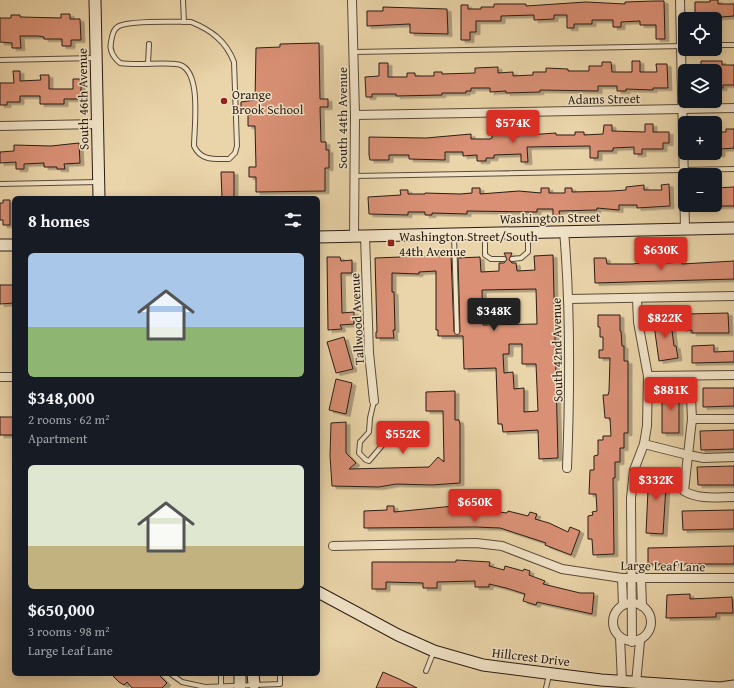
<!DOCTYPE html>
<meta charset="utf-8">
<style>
:root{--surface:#171b24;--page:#242831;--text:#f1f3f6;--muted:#9ea1a6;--accent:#d93025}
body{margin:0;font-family:"Gentium Book Plus",serif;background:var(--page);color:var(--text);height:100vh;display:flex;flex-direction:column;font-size:15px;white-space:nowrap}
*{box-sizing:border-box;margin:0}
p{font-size:13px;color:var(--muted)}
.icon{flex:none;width:22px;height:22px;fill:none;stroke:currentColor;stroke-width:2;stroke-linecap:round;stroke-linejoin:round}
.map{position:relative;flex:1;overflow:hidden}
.sheet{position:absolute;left:12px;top:196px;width:308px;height:480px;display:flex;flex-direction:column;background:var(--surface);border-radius:6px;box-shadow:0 2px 10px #0003}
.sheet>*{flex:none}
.controls{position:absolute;left:678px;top:12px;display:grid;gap:8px}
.controls a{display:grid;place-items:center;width:44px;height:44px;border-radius:6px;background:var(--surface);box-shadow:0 2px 10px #0003;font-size:20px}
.price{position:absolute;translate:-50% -34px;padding:0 9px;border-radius:4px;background:var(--accent);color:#fff;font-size:13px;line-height:26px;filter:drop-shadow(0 1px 2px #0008)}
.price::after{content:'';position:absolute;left:50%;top:24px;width:12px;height:9px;margin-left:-6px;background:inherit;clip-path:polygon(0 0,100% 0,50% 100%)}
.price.active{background:#222;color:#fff}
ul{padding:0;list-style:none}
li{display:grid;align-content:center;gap:8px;height:212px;padding:0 16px}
li span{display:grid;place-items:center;height:124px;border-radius:6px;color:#555}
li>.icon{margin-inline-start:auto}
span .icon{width:72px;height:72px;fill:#fffc;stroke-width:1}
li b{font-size:17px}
h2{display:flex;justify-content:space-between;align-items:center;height:48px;padding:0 16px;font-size:17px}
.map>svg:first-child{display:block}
.building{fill:#d99075;stroke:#2a1d14;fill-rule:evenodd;filter:url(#shadow)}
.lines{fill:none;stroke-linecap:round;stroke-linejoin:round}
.lane-casing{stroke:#5a4b39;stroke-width:6}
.street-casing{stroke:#5a4b39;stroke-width:10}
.secondary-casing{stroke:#2a1d14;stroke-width:13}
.lane{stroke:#f1e3c7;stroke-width:4}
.street{stroke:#f1e3c7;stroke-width:8}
.secondary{stroke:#f1e3c7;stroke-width:11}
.poi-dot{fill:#8f2418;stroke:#f1e3c7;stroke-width:1.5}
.labels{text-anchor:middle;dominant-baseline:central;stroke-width:3;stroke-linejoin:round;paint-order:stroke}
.poi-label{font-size:13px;fill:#2a1d14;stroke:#f1e3c7;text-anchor:start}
.street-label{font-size:13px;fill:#2a1d14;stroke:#f1e3c7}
</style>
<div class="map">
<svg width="734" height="688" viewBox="0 0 734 688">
<defs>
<filter id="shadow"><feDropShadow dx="4" dy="2.5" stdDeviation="0" flood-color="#0004"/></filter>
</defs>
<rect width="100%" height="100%" fill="#ead4a9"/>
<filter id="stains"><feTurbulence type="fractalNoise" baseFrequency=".005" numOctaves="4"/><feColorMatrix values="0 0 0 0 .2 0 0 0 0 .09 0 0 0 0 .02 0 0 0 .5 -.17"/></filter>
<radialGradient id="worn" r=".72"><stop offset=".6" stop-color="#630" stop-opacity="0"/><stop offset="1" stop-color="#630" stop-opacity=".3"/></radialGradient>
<g class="building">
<path d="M710,0H718V4H734V16L695,19V2H710Z"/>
<path d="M655,1H664L665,39H656V25H640V21L621,22V27H613V20H592V24H574V28H567V15H554V19L534,20V15L501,16V21H476V32H470V40H461V5H468V9H481V7H494V4H526V6L586,2L625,4V2Z"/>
<path d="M383,7L447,9L448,34L410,33V24L367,26V11H383Z"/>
<path d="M61,14H70V19H80L81,40H71V46H62V39H44V37L38,36H20L21,48H12V43L0,42V18H11V15H20V17L61,18Z"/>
<path d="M319,43L320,99H328V107H320L321,142H326V150H329V168H325V191L256,192V177H249V167H256L255,126H248V109H241V102L255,100L256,48L280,47V44Z"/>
<path d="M632,61H640V72H657L656,64H667L668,88H653V90L626,89V91H617V86H598V91L540,90V92L506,93V91L490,92V88H471V91H466V93H442V95L396,96V94H372V97H366L365,77L379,76V63H388V77H407V73H415V76H434V72H442V74L475,73V68L498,67V73L513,72V76L533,75V72H546V68L568,69V71H589V66H602V62H611L612,72H632Z"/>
<path d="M701,61H722V65H734V85H723V88H715V71H701Z"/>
<path d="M13,71H20V81L41,80L40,75H49V89H73V79H81V99H64V104H40V96H20V102H7V105H0V83H14Z"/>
<path d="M645,124H653V132H669V143H663V149H642V154H634V147L613,148V151H598V158H590V146L527,147L528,162H521V154L494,155V158H486V161H477V155L463,156V152H445V160L409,159V155H389V160H370L369,155V137L426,138L471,134V139H490L492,138V134H513V136L556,133V135H575V132H584V135L603,134L604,125H612V131L645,132Z"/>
<path d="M726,129H734V148L721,149V154H715V132H726Z"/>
<path d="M79,143L80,163L64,164L65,169H57V167H44V163L24,164V169H16V162L0,163V152L14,151V145L51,146Z"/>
<path d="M221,172H234V198H222Z"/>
<path d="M669,184L670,206L637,208V205H619V210L597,208V210L559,211L560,219L553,220V209H537V212L467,211V214L432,213V215H425V212H408V215L369,214L368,197L401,195L400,190H408V194H425V193L460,194L472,193V188H480V194L519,191L541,193V188H549V193H565V188H572V192L612,191L626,190V187L644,185V190H662L661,185Z"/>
<path d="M734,187V206H715V188Z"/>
<path d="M3,200H10V225H3V220H0V203H3Z"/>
<path d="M504,253H512L509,260L512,263H516L517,271L535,270L534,256L553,255L558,458L539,459L538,430L503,432L502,424H498L496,368L464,369L463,336H438V330H436V271L419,272V274L392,273V292H394L395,330H393L394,338H376V332H377L375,258L451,255L454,332L457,335L460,332L458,258L480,257L481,272L499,271V263H504L507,259ZM536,289L537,324L483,325L482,290ZM509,344H522V364H536L538,411L524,412V388L514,389L513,372L504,373L503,354H509Z"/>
<path d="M327,257H340L341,261L352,260V273H341L342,313L354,312V324L340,325L342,329L328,330Z"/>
<path d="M594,258H606L607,264H633L655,260H667V263L682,262V264L734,261V279L595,283Z"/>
<path d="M0,285H14V303L0,304Z"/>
<path d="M728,313L729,333H692V330L686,331V314Z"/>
<path d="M598,315H620V331H621L622,346H624V361H628V433H624V448H620V462H615V478H613L614,554L593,555L592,539H588V516L593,515L592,512L597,511L596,494H589L590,470H594V456L598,455V440H603V436H611L610,418H605L603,395H608L609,391L610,358H599V350H603V337H600V327H598Z"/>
<path d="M670,315L674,346H676L678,358L659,361L653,318Z"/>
<path d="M344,337L353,369L336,373L327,342Z"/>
<path d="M714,345V352L734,351V362L692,363V346Z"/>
<path d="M336,379L352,383L346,414L329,410Z"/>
<path d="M703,388H734V406L703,407Z"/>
<path d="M662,390H682V401H679V433H662Z"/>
<path d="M455,391V420H459L460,424V483L432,485L396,484L379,487L332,486L330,456L331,423L346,422V453L356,463L349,469L429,467L438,457L444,462L443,411H426V392Z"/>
<rect x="0" y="417" width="14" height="18"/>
<path d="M734,430V449L701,450L700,431Z"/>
<path d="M734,466V485H698L697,467Z"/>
<path d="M649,469L667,470L663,534L646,533Z"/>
<path d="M387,506H394V512L454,506V509L469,508L507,513L508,511L528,516L530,512L537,514L535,519L549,523L568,532L570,527L580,531L571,555L545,545L546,543L500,528L475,527L364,528V511L387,510Z"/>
<path d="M734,510V529L683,530L682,511Z"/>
<path d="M734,546V564H648V548Z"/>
<path d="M456,560L490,562L489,566L504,570L505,566L523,571L524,569L530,571L529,575L545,581L543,584L580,593H594L592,614L537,602L536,605L523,601L525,594L506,588L489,584V587H475V581L437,582V588H423V583L386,582V589H372V562H456Z"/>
<path d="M690,594V599L732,597L733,613H716V617L666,618L667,595Z"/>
<path d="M383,672L399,679L417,688H376Z"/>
<path d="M111,674H158L167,683L162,688H132L127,682L124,685L119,682Z"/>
</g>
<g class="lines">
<g class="lane-casing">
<g id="lane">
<path d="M183,0L184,22"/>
<path d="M191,22C211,30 226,41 234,62L237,146L235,153L229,159C214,159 201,161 194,146C194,127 203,66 176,64C157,62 139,66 120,63C114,58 109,51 111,42C112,36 113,29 119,26C132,20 175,22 191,22Z"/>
<path d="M715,45H734"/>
<path d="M353,52L685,46"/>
<path d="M0,60L96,58"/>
<path d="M148,64L149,44"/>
<path d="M354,176L734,169"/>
<path d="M0,184L98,182"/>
<path d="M485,234V255L491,259H504"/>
<path d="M454,235L457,332"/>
<path d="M512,259L521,258L528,252V233"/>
<path d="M374,401L370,418L369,432L360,442L359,453L366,460L369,461L396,429L407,428"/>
<path d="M426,671L434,651"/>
<path d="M171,674L182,682L205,687L280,684V674"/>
<path d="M221,685V674"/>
<path d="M546,688L549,675"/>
</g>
</g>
<g class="street-casing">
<g id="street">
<path d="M352,0L355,115L354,237"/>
<path d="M680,0L685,229"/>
<path d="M355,115L734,108"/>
<path d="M0,126L97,124"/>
<path d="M564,231C571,310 570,389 567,468"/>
<path d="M365,236L369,353L374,401"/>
<path d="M568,299L734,296"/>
<path d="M648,376L734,375"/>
<path d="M690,376L692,419L684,491C699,500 718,497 734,497"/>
<path d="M0,377H14"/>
<path d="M692,419H734"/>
<path d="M644,444L688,455L704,458L734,457"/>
<path d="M333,546L476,543L502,546L562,569L622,578H734"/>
<path d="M622,578L623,605"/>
<path d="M641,579L642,606"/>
<circle cx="632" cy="622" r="19"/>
<path d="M620,637L622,682"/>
<path d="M632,642L631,498L634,470L644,444L647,426L648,376L638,322L637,298"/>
<path d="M636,683L640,641"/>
</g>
</g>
<g class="secondary-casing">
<g id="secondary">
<path d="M95,0L99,198"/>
<path d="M318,237L734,228"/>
<path d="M0,245H14"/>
<path d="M318,592L398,635L434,651L483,665L601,680L720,688L734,686"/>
<path d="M240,674V685"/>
<path d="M253,674L254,684"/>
</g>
</g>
<use href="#lane" class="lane"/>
<use href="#street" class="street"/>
<use href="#secondary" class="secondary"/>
</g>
<g class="poi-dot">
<circle cx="224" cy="101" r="4"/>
<rect x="387" y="239" width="8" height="8" rx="2"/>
</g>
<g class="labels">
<g class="poi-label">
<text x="232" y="94">Orange<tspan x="232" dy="15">Brook School</tspan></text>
<text x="399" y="236">Washington Street/South<tspan x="399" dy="15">44th Avenue</tspan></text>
</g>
<g class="street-label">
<text transform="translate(83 99) rotate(-91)">South 46th Avenue</text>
<text transform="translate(604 99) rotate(-1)">Adams Street</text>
<text transform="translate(342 118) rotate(-90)">South 44th Avenue</text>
<text transform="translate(550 218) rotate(-1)">Washington Street</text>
<text transform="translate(357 319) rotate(-93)">Tallwood Avenue</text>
<text transform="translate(557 350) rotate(-91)">South 42nd Avenue</text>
<text transform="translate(663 566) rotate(1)">Large Leaf Lane</text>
<text transform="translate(531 657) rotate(7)">Hillcrest Drive</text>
</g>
</g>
<rect width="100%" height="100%" filter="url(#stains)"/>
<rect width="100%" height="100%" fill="url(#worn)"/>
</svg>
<div class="controls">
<a><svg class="icon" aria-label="locate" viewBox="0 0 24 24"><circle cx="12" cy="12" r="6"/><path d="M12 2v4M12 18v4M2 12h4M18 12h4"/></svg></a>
<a><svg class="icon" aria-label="layers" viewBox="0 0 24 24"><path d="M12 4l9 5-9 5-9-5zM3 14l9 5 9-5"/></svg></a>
<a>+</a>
<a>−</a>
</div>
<b class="price" style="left:513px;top:144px">$574K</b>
<b class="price" style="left:661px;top:271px">$630K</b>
<b class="price active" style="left:494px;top:332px">$348K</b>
<b class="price" style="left:665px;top:339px">$822K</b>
<b class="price" style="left:671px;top:411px">$881K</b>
<b class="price" style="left:403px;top:455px">$552K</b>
<b class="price" style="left:656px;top:501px">$332K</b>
<b class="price" style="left:475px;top:523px">$650K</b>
<section class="sheet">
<h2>8 homes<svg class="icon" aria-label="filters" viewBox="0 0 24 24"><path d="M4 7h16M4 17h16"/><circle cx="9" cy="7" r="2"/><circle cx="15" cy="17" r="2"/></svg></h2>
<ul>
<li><span style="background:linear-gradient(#a9c7e8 60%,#8fb573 0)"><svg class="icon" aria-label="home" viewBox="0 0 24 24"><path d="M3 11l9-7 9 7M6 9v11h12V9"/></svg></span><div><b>$348,000</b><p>2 rooms · 62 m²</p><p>Apartment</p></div></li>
<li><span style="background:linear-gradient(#dfe7d0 65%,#c2b280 0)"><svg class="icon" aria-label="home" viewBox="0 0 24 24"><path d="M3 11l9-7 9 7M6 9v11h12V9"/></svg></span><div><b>$650,000</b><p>3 rooms · 98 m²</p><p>Large Leaf Lane</p></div></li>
</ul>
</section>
</div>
